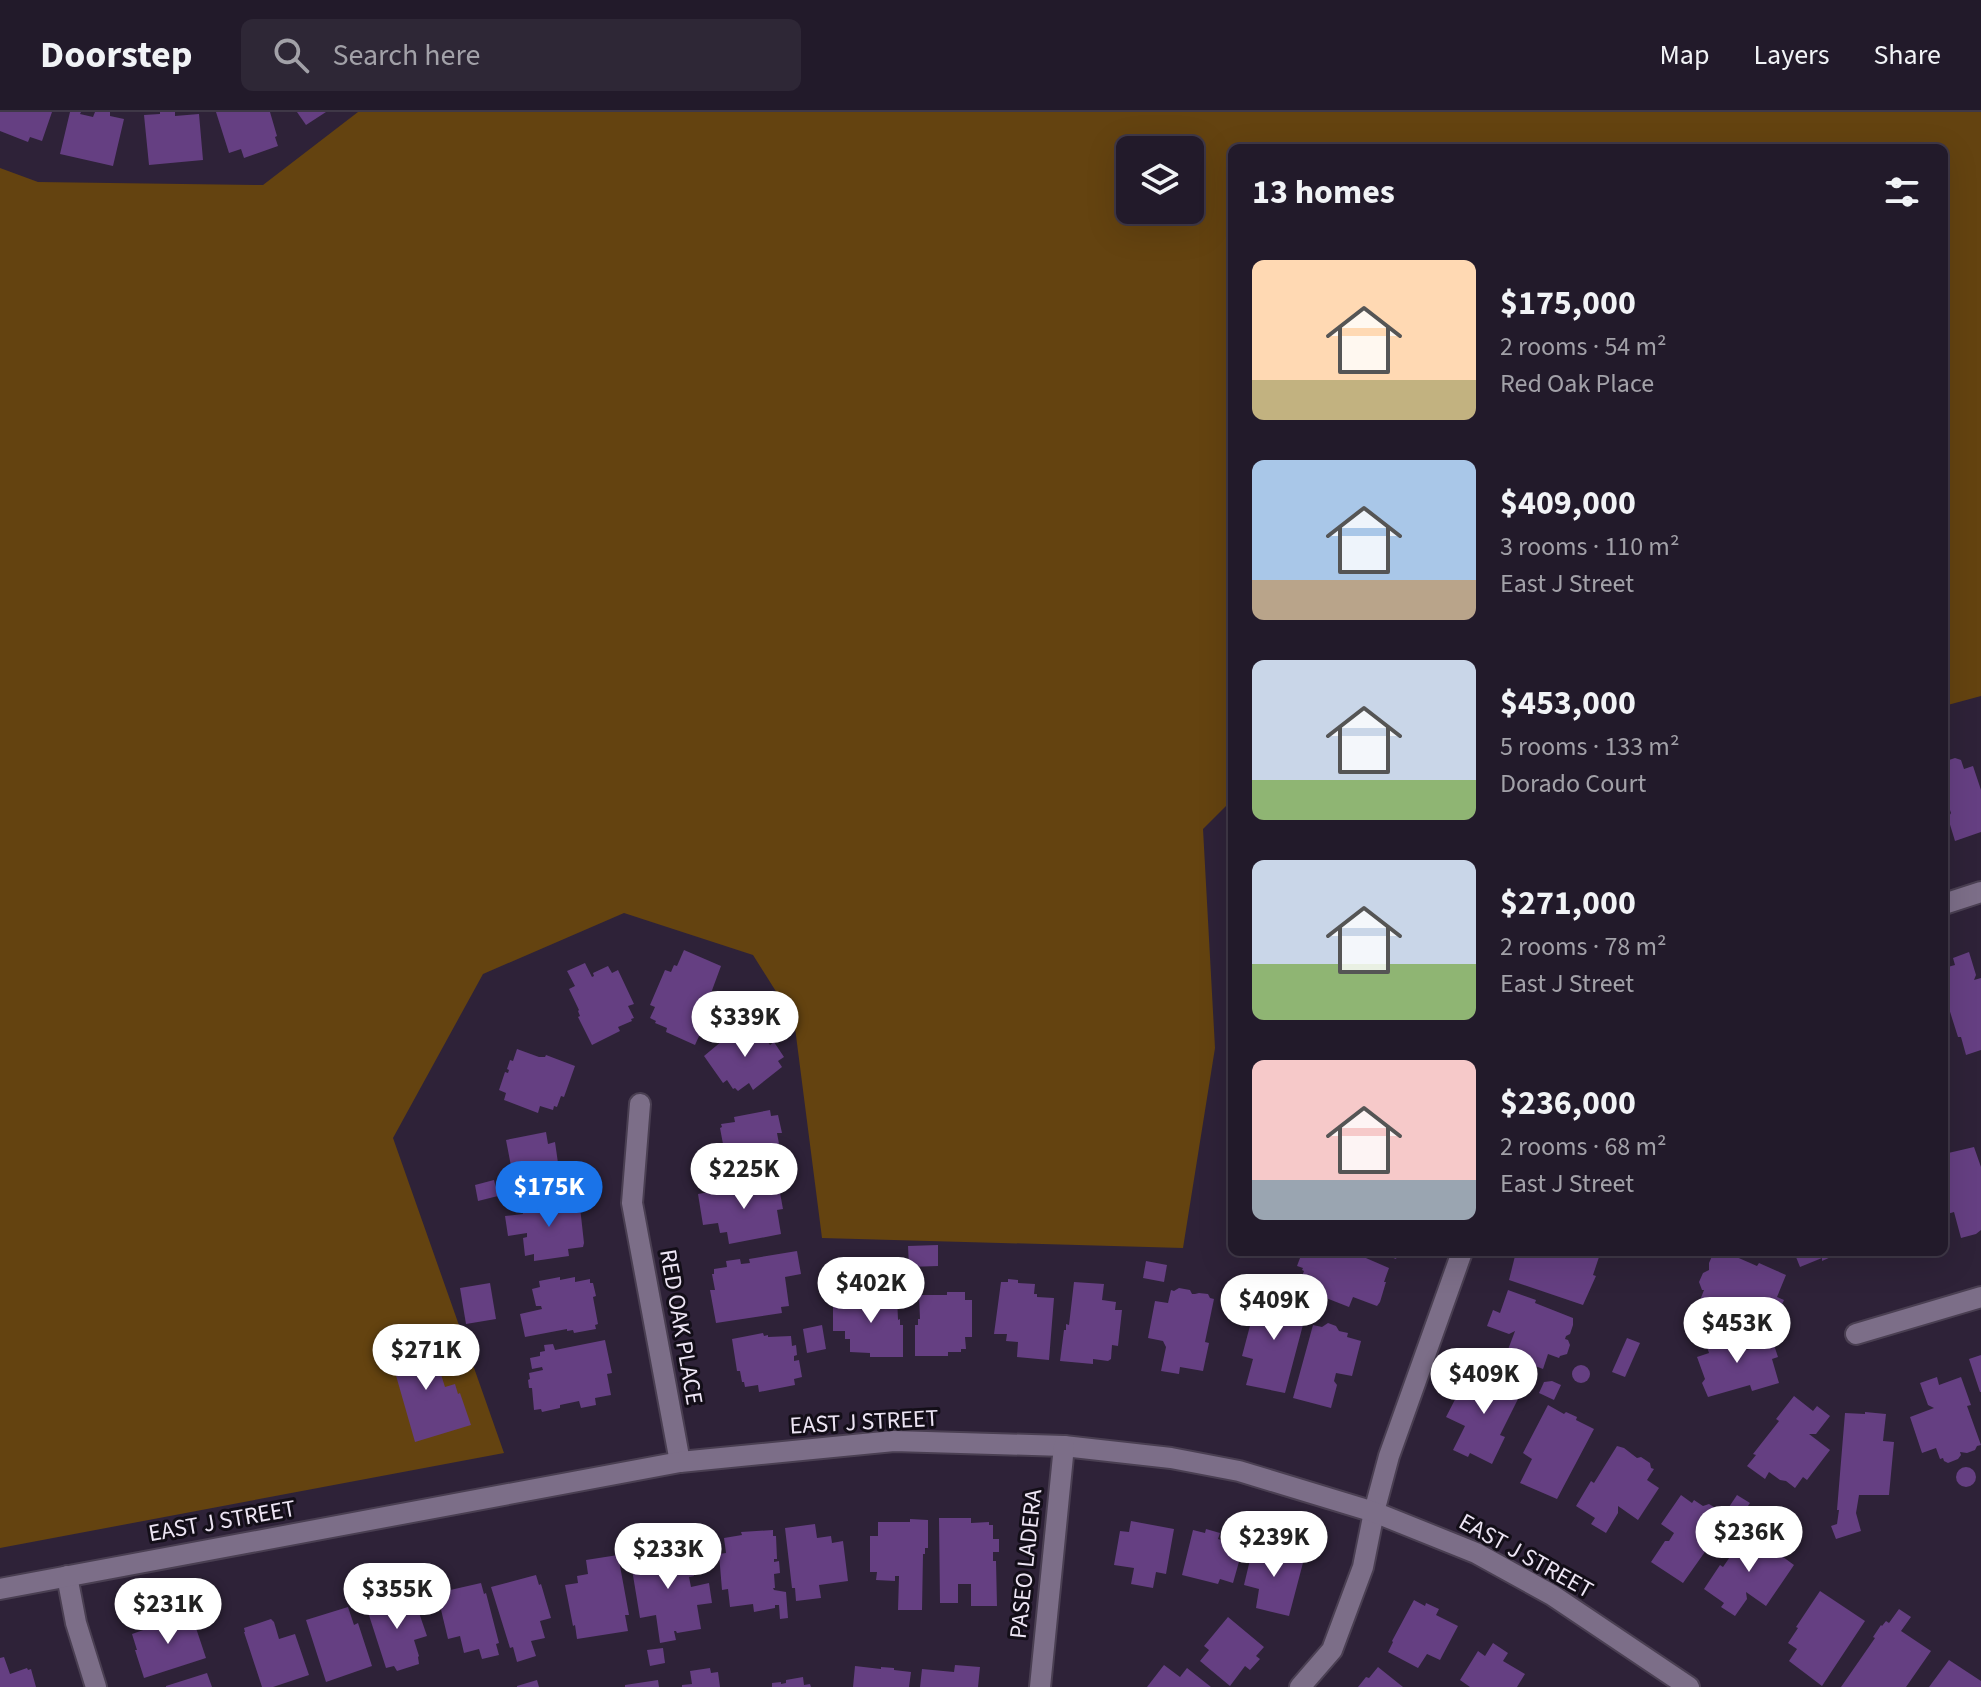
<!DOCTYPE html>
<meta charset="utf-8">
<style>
:root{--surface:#221a2a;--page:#2e2736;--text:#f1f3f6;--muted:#a2a1a8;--line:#3f3847;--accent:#1a73e8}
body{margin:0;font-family:"Source Sans 3",sans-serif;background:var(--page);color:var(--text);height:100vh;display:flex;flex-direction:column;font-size:30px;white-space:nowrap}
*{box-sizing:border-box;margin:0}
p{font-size:26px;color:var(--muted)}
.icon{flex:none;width:44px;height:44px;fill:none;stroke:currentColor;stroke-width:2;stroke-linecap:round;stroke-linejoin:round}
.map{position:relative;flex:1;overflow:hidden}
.panel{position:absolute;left:1228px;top:32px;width:720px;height:1112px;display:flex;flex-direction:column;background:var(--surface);border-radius:12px;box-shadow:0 8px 32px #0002,0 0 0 2px var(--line)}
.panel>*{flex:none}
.tools{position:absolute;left:1116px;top:24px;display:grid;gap:16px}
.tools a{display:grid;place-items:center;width:88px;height:88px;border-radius:12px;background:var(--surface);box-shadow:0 8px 32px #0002,0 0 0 2px var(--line);font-size:40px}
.price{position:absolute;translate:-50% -68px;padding:0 18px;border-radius:28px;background:#fff;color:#222;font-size:26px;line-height:52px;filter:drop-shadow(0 2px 4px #0008)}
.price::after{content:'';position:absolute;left:50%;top:48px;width:24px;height:18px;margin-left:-12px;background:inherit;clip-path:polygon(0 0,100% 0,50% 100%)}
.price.on{background:var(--accent);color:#fff}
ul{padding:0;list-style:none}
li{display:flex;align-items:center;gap:24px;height:200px;padding:0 24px}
li span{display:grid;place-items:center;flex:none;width:224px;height:160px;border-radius:12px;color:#555}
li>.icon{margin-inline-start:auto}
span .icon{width:96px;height:96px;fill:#fffc;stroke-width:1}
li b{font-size:34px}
h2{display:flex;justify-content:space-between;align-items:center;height:96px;padding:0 24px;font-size:34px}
header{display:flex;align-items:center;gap:48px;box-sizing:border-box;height:112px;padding:0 40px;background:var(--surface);border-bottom:2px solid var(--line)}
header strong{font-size:38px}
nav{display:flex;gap:44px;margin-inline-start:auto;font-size:28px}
.search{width:560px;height:72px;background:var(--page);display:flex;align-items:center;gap:20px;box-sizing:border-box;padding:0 28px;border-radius:12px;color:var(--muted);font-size:30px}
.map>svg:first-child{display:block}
.green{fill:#644310;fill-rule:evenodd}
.building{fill:#653f82}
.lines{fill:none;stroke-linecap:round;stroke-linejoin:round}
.minor-casing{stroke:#4a3f52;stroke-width:24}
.tertiary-casing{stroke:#4a3f52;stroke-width:24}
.minor{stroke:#7c6e88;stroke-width:20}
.tertiary{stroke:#7c6e88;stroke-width:20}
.labels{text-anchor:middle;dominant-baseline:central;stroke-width:6;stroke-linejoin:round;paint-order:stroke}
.street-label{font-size:24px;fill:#ede5f4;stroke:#130e18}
</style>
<header>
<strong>Doorstep</strong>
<div class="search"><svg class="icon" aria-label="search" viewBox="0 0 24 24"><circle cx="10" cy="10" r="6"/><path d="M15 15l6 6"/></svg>Search here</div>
<nav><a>Map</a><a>Layers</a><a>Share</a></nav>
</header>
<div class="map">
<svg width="1981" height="1575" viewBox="0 0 1981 1575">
<rect width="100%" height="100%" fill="#2e2238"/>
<path class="green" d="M358,0H1981V584L1944,594V36H1232V688L1203,717L1215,936L1183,1136L822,1126L794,908L753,843L624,801L483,862L393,1026L504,1341L0,1436V56L38,70L263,73ZM1130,38H1190V98H1130Z"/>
<g class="building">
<path d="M0,0H52L42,29L30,25L28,30L0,19Z"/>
<path d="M70,0H81L80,2L93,5L95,0H110V4L124,7L113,54L60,42Z"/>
<path d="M160,0H175V4L199,2L203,48L149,53L144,3L160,2Z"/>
<path d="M216,0H270L277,24L275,25L278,34L244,46L241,37L229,41Z"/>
<path d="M297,0H326L306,13Z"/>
<path d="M1955,646L1961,648L1964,657L1973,654L1981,678V720L1955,729L1948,706L1951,701L1949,695L1944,697V653L1946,649Z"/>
<path d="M684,838L721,854L704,900L709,902L695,933L666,920L667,916L655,911L656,909L650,906L655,895L650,893L665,858L671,860L674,853L677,854Z"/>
<path d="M1969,840L1976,863L1974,868L1981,866V938L1966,943L1961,925H1958L1946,887H1944V856L1955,853L1953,846Z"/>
<path d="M585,851L592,865L594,864L593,861L608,854L612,861L618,858L634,892L628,894L634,906L631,907L632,909L618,915L620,919L592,933L578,905L580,904L578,899L579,898L569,877L575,874L567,859Z"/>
<path d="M754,911L770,933L774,930L784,945L778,949L782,955L753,978L749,971L738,979L735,976L733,977L727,968L723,971L704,944L728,924L730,927Z"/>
<path d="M1944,930L1950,947L1944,949Z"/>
<path d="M517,937L539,945H545L546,943L575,954L564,985L561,984L557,995L554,994L553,998L540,994L538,1001L504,988L506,981L499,978L505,960L508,961L509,958L507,957L510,948L513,949Z"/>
<path d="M770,998L771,1004L778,1003L782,1021H777L782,1048L760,1052V1054L755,1055V1058L726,1065L720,1033L723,1032L720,1016L722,1015L721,1012L735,1010L734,1005Z"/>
<path d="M546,1020L548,1032L555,1030L558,1051L568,1049L570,1065H568L569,1074L511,1082L508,1069L514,1068L513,1066L511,1067L508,1054H511L506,1028Z"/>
<path d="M1974,1035L1981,1055V1118L1976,1122L1961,1126L1954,1100L1944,1103V1042Z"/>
<path d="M494,1068L498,1084L478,1089L475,1073Z"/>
<path d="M778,1070L783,1097L777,1098L781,1122L729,1132L727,1120L720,1121L718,1111L703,1113L698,1082L758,1071V1074Z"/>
<path d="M572,1085L573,1087L579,1086L584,1131L583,1135L568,1137L569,1144L534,1149V1142L525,1144L523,1126L527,1125V1121L508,1124L505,1104L523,1102L522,1098L544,1095V1092L550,1091L549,1088Z"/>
<path d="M938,1133V1154L909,1155L908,1134Z"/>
<path d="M797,1139L801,1162L785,1165L789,1194L781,1195L782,1201L716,1211L710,1178H715L712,1162H714V1157L727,1155L726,1149L740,1147L741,1152L750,1151L749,1147Z"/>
<path d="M1294,1140H1352L1389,1156L1384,1170H1386L1380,1190L1377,1194L1353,1185L1349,1195L1298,1175L1304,1159L1302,1158L1303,1156L1297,1154L1300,1146L1293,1143Z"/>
<path d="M1377,1140H1399L1396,1147Z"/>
<path d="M1516,1140H1584L1599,1145L1593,1163L1596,1164L1583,1193L1509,1168Z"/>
<path d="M1716,1140H1725L1757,1154L1759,1151L1786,1163L1777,1185L1784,1188L1777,1203L1754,1194L1751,1188L1744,1209L1738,1210L1707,1197L1708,1194L1699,1191L1704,1178H1702L1699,1170L1703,1161L1709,1158V1151L1713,1142Z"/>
<path d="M1794,1140H1842L1822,1149V1146L1800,1155Z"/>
<path d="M1146,1149L1167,1153L1164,1170L1143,1166Z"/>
<path d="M560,1165V1168L575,1165V1170L590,1167V1171H593L596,1184L593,1185L598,1212L595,1213L596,1217L574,1221L573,1218L567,1219V1217L525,1225L520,1202L542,1197L541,1194H536L532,1177L540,1175L539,1169Z"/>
<path d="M1008,1167L1018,1168V1171L1035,1172L1034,1182H1037V1185L1054,1186L1049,1248L1017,1245L1018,1230L1006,1229L1007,1222H994L1001,1170H1008Z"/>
<path d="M1074,1170L1104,1172L1102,1188L1116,1190L1115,1198H1122L1118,1234L1112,1233L1111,1247L1108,1249L1093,1247V1252L1060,1249L1064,1218H1066V1212L1069,1213Z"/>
<path d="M490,1171L496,1207L466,1212L460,1176Z"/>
<path d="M1179,1176L1190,1178L1192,1182H1195L1199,1181L1208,1182L1210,1186L1214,1187L1205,1230L1209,1231L1203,1259L1180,1255L1179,1262L1161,1259L1166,1235L1163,1229L1148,1226L1155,1189L1168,1191L1171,1178L1174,1179Z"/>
<path d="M1508,1178L1536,1188L1535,1191L1573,1206V1213L1570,1222L1566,1224L1565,1227L1568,1228L1570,1233L1567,1242L1560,1244L1559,1246L1548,1242L1543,1257L1506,1243L1515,1219L1509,1222L1487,1214L1493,1198L1500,1201Z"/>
<path d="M947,1180H965V1188H972V1225H965L966,1237H961V1240H948V1244H915V1213H918V1207H920L919,1183H947Z"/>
<path d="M869,1181V1185H874V1182H884V1185L897,1184L898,1208L900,1207V1213H903V1245H870V1241L850,1240V1227H845V1219H833V1194H846V1190H852L851,1182Z"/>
<path d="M1277,1182L1309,1190L1285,1281L1246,1273L1253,1247L1242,1244L1256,1191L1273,1195Z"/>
<path d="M1328,1211L1336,1214L1339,1219L1348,1221L1347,1225L1361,1229L1352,1264L1336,1261L1334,1269L1337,1273L1331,1296L1293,1286L1313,1213L1322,1215Z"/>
<path d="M822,1213L826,1237L807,1241L803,1217Z"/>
<path d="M1741,1218L1747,1238L1773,1230L1778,1245L1772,1247L1779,1271L1752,1279L1750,1273L1708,1285L1702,1271L1705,1267L1697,1245L1709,1241L1705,1229Z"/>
<path d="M763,1221L764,1224L768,1223V1225L791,1224L792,1234L796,1233L797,1243L794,1244V1249L799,1248L802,1265L794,1267L795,1273L759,1280L758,1273L745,1275L744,1270H742L740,1259H737L732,1227Z"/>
<path d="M1627,1226L1640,1231L1625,1265L1612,1260Z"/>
<path d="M430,1228L445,1275L455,1272L458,1282L460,1281L471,1313L415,1330L395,1260L388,1262L383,1243Z"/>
<path d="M605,1228L612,1261L607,1262L611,1283L595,1286L596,1293L581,1296L579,1289L560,1293V1296L542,1300L541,1297L534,1298L532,1276H529L528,1268L530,1267L529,1261L543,1258L542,1255L532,1257L530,1246L540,1244V1240L545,1239L544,1233L553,1232L555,1238Z"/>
<path d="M1981,1243V1280H1980L1969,1247Z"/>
<circle cx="1581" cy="1262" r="9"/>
<path d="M1504,1264L1525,1273L1500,1323L1505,1325L1492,1352L1470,1341L1468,1345L1453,1338L1465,1314L1446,1305L1463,1272L1474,1277L1480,1265L1483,1267L1489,1265L1499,1269V1273Z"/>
<path d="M1937,1265L1939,1273L1961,1265L1971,1293L1967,1294L1981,1333L1977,1334L1975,1338L1967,1341L1960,1340L1961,1343L1958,1347L1948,1351L1944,1349L1943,1346L1940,1347L1936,1336L1922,1341L1910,1305L1934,1296L1928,1293L1920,1271Z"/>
<path d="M1552,1269L1561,1273L1554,1288L1539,1281L1544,1270Z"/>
<path d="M1794,1284L1813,1299L1817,1294L1830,1304L1816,1322H1809L1830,1338L1807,1368L1803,1365L1795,1376L1786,1369L1780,1368L1769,1360L1765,1367L1747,1354L1756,1343L1753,1342L1779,1309L1776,1307Z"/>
<path d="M1548,1293L1564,1302L1566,1300L1577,1305L1576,1308L1594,1317L1557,1387L1520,1371L1532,1347L1523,1341Z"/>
<path d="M1865,1300L1886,1302L1883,1329L1894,1330L1889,1383H1859L1856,1401L1861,1419L1836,1427L1831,1414L1837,1412L1839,1398H1837L1845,1301L1865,1302Z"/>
<path d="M1617,1334L1624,1336L1637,1346L1641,1345L1650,1351L1651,1356L1654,1357L1647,1368L1659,1376L1638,1408L1618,1394V1401L1606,1421L1591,1412L1595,1406L1576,1394L1591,1369L1594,1371Z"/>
<circle cx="1966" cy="1365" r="10"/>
<path d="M1681,1383L1692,1391L1694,1388L1703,1394L1709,1392L1717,1397V1402L1711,1410L1721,1417L1683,1471L1651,1450L1665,1429H1669L1674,1421L1661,1412Z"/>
<path d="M1737,1383L1750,1391L1741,1404L1729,1395Z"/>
<path d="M939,1406H971V1411L989,1410V1413H993V1427H999V1440H993V1449H996L997,1494H971V1472H958V1491H940Z"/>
<path d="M910,1407L928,1408V1436H925V1442H923L922,1498H898L899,1464H895V1469L876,1468L877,1460H870V1424H878V1410H910Z"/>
<path d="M1131,1409L1174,1417L1166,1462L1156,1460L1153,1476L1131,1472L1134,1456L1114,1453L1120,1419L1129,1420Z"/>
<path d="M815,1412L817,1426L831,1424L832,1431L843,1429L848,1469L819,1473L821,1486L796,1489L795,1476H792L785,1416Z"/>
<path d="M1206,1417L1220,1421L1218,1427L1227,1430L1228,1428L1244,1432L1233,1471L1220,1467L1218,1472L1182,1463L1193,1418L1205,1421Z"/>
<path d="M773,1418V1424H776L777,1447H774V1450L779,1449L780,1461L774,1462L775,1476H773L774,1478L786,1480L788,1506L780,1507L779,1493H775V1496L754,1500L753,1492L730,1495L728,1477L722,1478L719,1442L726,1441L724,1426L742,1423L741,1420Z"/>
<path d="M1747,1420L1751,1422L1755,1421L1762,1426L1763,1430L1794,1453L1766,1494L1746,1480L1747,1487L1735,1504L1721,1495L1724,1491L1704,1477L1720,1453L1723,1455Z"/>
<path d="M662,1434L664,1439L679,1436L680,1439L684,1438L686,1451L692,1450L694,1464L689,1465L691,1475L709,1471L712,1491L697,1493L701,1517L677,1521L676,1519H674L676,1528L660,1531L656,1503L640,1506L629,1439Z"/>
<path d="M1253,1435L1278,1443L1280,1437L1294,1440L1293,1444L1304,1447L1289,1504L1256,1496L1259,1477L1244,1473Z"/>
<path d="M618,1443L629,1503H625L628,1519L577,1527L575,1513L573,1514L565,1473L578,1471L577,1464L588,1462L586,1448Z"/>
<path d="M536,1463L539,1473L541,1472L551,1506L540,1509L545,1526L531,1529L536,1544L517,1550L513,1535L510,1536L491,1475Z"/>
<path d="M481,1471L484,1482L486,1481L499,1531L496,1532L499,1543L482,1547L479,1537L464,1541L460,1524L448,1527L437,1481Z"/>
<path d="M1820,1479L1865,1509L1822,1574L1789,1549L1797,1537L1788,1531L1798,1516L1796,1515Z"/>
<path d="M411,1483L414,1493L416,1492L427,1524L414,1528L419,1544L418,1545L419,1552L397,1559L394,1554L386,1556L366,1494L394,1485L395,1488Z"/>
<path d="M1414,1488L1425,1494L1426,1491L1439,1497L1436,1503L1458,1514L1440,1548L1427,1542L1418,1556L1388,1540L1393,1530L1392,1529Z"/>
<path d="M348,1495L354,1513L358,1511L372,1554L326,1570L306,1508Z"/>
<path d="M1899,1497L1911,1505L1901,1519L1931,1539L1906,1575H1841L1875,1526L1873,1525L1881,1513L1882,1514L1886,1509L1889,1511Z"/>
<path d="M191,1501L206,1546L144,1566L135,1538H137L132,1522Z"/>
<path d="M1228,1505L1264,1535L1256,1544L1260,1547L1250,1558L1245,1554L1230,1574L1200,1549L1209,1538L1204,1534Z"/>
<path d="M271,1507L274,1510L279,1527L295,1522L309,1563L273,1575H262L244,1520H245L244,1516Z"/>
<path d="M1493,1531L1508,1541L1503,1549L1525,1562L1517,1575H1470L1460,1568L1478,1539L1485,1544Z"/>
<path d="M663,1536L665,1551L650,1554L647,1538Z"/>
<path d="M4,1545L10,1562L27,1556L28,1558L31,1557L36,1575H0V1546Z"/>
<path d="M1949,1548L1981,1569V1575H1929Z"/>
<path d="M955,1553L980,1555L978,1575H920L922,1557L954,1560Z"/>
<path d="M1164,1553L1180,1565L1187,1556L1211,1575H1147Z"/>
<path d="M855,1554L881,1557V1555L894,1556V1558L911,1560L909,1575H853Z"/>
<path d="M1378,1555L1403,1575H1358L1366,1565L1369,1566Z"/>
<path d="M710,1556L711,1561L718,1560L720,1575H682V1573L692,1572L690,1559Z"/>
<path d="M207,1561L212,1575H166V1574Z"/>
<path d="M803,1565L804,1573L810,1572L811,1575H772V1571L781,1570V1572L786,1571V1568Z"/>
<path d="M537,1568L539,1575H517V1574Z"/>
<path d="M658,1568L659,1575H625V1573Z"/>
</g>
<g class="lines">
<g class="minor-casing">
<g id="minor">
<path d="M1944,792L1981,780"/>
<path d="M640,992L632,1091L680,1350"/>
<path d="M1856,1222L1981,1185"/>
<path d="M67,1464L76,1511L96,1575"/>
<path d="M1300,1575L1332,1538L1363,1455L1374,1400L1389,1344L1462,1140"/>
</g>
</g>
<g class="tertiary-casing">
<g id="tertiary">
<path d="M0,1477L680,1350L894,1329L1064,1334L1171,1346L1239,1359L1374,1400L1476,1441L1552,1483L1689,1575"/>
<path d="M1040,1575L1064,1334"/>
</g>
</g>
<use href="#minor" class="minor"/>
<use href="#tertiary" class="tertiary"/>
</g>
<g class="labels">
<g class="street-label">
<text transform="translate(681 1215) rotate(80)">RED OAK PLACE</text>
<text transform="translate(864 1310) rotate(-3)">EAST J STREET</text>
<text transform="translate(222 1409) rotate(-10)">EAST J STREET</text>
<text transform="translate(1526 1444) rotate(29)">EAST J STREET</text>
<text transform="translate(1026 1452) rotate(-84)">PASEO LADERA</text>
</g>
</g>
</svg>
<div class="tools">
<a><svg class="icon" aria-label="layers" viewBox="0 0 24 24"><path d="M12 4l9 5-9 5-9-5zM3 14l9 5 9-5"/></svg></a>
</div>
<b class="price" style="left:745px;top:947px">$339K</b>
<b class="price" style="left:744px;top:1099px">$225K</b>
<b class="price on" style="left:549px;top:1117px">$175K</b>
<b class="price" style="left:871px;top:1213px">$402K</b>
<b class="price" style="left:1274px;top:1230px">$409K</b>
<b class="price" style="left:1737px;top:1253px">$453K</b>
<b class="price" style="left:426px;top:1280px">$271K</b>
<b class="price" style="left:1484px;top:1304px">$409K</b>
<b class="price" style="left:1749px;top:1462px">$236K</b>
<b class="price" style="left:1274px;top:1467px">$239K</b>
<b class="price" style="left:668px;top:1479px">$233K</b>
<b class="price" style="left:397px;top:1519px">$355K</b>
<b class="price" style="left:168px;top:1534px">$231K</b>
<section class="panel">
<h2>13 homes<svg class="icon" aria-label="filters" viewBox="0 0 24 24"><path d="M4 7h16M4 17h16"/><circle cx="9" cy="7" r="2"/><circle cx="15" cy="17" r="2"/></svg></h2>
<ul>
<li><span style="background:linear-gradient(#ffd9b3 75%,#c2b280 0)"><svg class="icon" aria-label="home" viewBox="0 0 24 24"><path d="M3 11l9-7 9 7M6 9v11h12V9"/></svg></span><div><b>$175,000</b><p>2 rooms · 54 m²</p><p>Red Oak Place</p></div></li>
<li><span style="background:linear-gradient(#a9c7e8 75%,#b9a48a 0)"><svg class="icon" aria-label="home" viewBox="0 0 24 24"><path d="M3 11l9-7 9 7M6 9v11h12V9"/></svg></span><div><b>$409,000</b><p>3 rooms · 110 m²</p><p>East J Street</p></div></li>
<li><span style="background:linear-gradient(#c9d6e8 75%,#8fb573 0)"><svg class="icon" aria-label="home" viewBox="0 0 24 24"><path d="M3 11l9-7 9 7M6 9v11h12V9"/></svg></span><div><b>$453,000</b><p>5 rooms · 133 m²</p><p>Dorado Court</p></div></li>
<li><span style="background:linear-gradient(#c9d6e8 65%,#8fb573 0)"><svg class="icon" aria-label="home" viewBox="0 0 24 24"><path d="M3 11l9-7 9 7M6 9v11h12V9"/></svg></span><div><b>$271,000</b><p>2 rooms · 78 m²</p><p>East J Street</p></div></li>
<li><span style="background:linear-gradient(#f6c9c9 75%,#9aa5b1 0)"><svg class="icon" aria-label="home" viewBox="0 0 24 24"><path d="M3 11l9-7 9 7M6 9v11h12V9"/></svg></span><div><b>$236,000</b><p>2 rooms · 68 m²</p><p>East J Street</p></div></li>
</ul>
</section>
</div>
